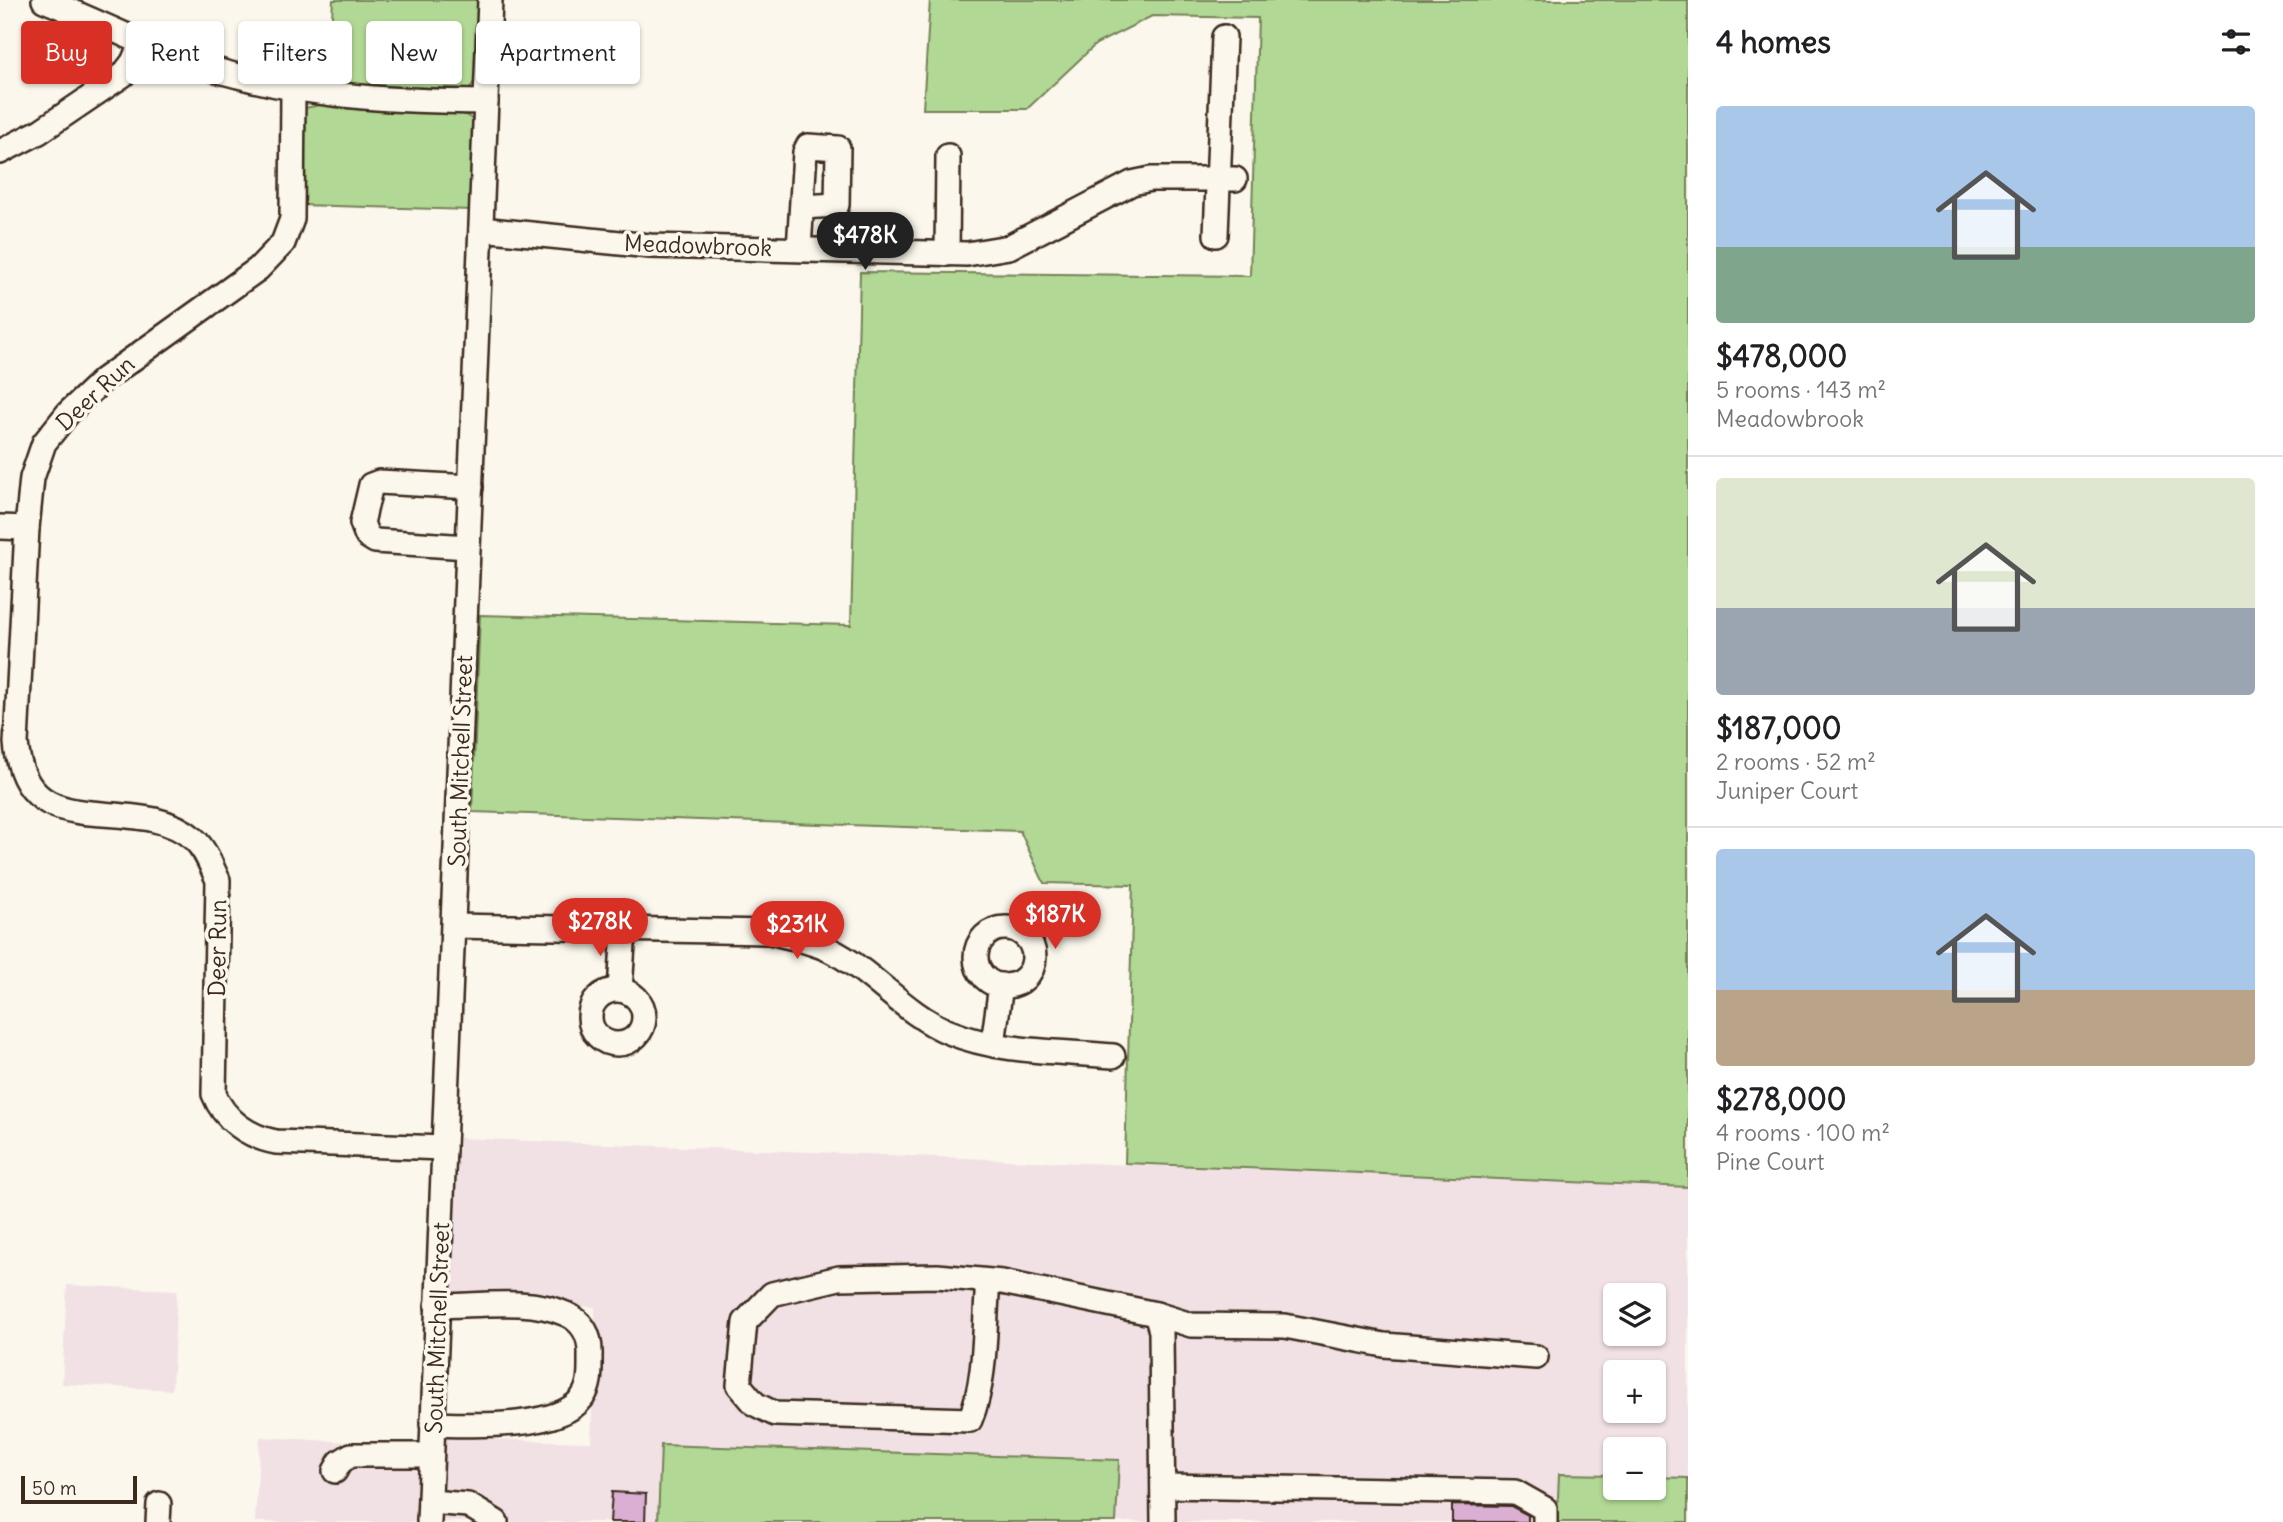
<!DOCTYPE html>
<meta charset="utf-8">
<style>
:root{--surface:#fff;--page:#f6f6f6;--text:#202124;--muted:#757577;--line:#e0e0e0;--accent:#d93025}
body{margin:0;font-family:Delius,sans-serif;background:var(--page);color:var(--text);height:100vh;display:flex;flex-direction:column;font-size:26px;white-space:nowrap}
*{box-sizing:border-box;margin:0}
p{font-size:23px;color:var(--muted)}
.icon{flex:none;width:38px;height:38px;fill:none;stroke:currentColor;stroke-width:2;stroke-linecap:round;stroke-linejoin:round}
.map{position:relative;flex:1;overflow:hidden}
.sheet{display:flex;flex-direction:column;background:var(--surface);width:595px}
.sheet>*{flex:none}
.banner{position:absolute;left:21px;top:21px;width:665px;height:63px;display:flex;gap:14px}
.fabs{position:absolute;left:1603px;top:1283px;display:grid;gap:14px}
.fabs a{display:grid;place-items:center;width:63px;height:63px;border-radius:7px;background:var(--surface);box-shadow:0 2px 5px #0004;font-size:35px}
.scale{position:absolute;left:21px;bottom:18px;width:116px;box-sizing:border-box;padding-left:7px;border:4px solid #3b2a1e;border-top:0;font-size:19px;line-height:24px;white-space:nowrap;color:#3b2a1e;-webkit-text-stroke:5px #fbf7ec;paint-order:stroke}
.price{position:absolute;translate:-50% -60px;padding:0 16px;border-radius:24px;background:var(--accent);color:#fff;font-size:23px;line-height:46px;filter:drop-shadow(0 2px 4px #0008)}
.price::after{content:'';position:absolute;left:50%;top:42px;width:21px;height:16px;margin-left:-10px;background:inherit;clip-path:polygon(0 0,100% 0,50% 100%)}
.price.active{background:#222;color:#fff}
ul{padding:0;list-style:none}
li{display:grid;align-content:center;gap:14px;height:371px;padding:0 28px}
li+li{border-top:2px solid var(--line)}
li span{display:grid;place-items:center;height:217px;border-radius:7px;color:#555}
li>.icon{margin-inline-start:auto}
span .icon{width:126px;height:126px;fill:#fffc;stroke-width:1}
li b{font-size:30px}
h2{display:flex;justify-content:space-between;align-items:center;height:84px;padding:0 28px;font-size:30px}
.tag{padding:0 24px;border-radius:7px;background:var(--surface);box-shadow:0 2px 5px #0004;font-size:24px;line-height:63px}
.tag.active{background:var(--accent);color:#fff}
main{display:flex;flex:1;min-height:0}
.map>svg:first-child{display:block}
.built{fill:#f1e1e5;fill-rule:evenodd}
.green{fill:#b1d894;stroke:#768159;stroke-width:2}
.building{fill:#dbafd4;stroke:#3b2a1e;stroke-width:2}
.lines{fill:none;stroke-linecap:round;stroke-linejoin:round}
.minor-casing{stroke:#3b2a1e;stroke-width:28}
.minor{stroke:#fbf7ec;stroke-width:23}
.labels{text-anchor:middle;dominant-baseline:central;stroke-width:7;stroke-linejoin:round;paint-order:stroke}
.street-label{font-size:23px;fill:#3b2a1e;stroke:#fbf7ec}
</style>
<main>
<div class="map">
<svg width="1688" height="1522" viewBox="0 0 1688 1522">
<rect width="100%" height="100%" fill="#fbf7ec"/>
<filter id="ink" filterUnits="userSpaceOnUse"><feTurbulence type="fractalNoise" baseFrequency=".0143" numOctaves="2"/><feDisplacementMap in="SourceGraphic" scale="14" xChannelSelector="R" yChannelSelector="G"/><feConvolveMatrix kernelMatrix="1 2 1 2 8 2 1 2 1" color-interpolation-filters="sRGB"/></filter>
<g filter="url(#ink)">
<g class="built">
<path d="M459,1138L1688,1187V1478L1654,1477V1449H1615V1475L1560,1474L1557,1522H1116L1119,1460L662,1445L658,1522H439L443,1438L591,1442L595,1307L450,1298ZM1615,1295H1654V1334H1615ZM1615,1372H1654V1410H1615Z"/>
<path d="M67,1285L177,1290L172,1390L62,1384Z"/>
<path d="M260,1437L425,1446L421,1522H255Z"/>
</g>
<g class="green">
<path d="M333,0H478L476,78L470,89L459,92L328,86Z"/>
<path d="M930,0H1688V1187L1125,1163L1133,885L1044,883L1020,831L472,812L480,615L851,625L860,272L1250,276L1258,18L1152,16L1096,44L1027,109H923Z"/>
<path d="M320,105L462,113L472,119L471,210L300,205V119L305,108Z"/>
<path d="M661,1445L1119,1460L1116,1522H658Z"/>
<path d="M1559,1474L1615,1475V1488H1654V1477L1688,1478V1522H1557Z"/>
</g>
<g class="building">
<path d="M612,1492L646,1494L645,1522H610Z"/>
<path d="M1452,1505L1511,1506L1528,1515V1522H1452Z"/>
</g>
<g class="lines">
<g class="minor-casing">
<g id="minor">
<path d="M44,0C107,25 172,60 238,76C319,98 402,101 486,102"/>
<path d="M293,89L292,219L283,243L258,269L103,380L68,413L44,443L32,478L27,528L16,743C26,852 136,788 194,839C206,850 211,866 218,880L214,1094C224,1120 249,1137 276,1142L444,1148"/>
<path d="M0,152L39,132L123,75L133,62L142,41"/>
<path d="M481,229L650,246L967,254L1009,247L1132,183L1151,179H1235"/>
<path d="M1216,235L1224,37"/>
<path d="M799,249L805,152L808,146L838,148L837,205L802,207"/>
<path d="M947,254L948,156"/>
<path d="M0,527L27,528"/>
<path d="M468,547L375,541L367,536L362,523L371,485L379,482L471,487"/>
<path d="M454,926L769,932C790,937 811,941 830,950C874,972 903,1013 949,1032C1000,1053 1059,1051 1113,1056"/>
<circle cx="1005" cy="957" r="29"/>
<path d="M620,990L624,929"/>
<circle cx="617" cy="1017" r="27"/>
<path d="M993,1044L1001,985"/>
<path d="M988,1281C984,1325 987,1379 970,1420L775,1414L755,1404L739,1385L745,1322L772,1294L839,1278L937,1276L1002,1282L1156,1314L1161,1331L1163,1522"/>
<path d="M1156,1314L1191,1325L1285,1326L1384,1345L1536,1357"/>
<path d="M432,1424C469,1425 558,1430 582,1398C591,1386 590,1371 590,1357C591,1337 584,1322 566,1314C529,1297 476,1306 437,1306"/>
<path d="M335,1471L340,1462L351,1455H431"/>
<path d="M1164,1486L1515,1492L1545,1509V1522"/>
<path d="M430,1502L468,1505L496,1522"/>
<path d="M158,1522L159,1504"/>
<path d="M429,1522L490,0"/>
</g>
</g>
<use href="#minor" class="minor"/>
</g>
</g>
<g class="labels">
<g class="street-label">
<text transform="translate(698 245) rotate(2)">Meadowbrook</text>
<text transform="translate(95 393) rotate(-43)">Deer Run</text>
<text transform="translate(460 761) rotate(-88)">South Mitchell Street</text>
<text transform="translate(217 948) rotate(-89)">Deer Run</text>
<text transform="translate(437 1328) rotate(-88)">South Mitchell Street</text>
</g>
</g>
</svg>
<div class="fabs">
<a><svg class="icon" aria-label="layers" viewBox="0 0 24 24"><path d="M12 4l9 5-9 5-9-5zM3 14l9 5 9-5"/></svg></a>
<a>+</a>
<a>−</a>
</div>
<div class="scale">50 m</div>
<b class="price active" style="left:865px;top:272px">$478K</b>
<b class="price" style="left:1055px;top:951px">$187K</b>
<b class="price" style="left:600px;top:958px">$278K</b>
<b class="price" style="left:797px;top:961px">$231K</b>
<div class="banner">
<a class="tag active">Buy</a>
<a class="tag">Rent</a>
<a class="tag">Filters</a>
<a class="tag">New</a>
<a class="tag">Apartment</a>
</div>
</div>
<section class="sheet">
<h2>4 homes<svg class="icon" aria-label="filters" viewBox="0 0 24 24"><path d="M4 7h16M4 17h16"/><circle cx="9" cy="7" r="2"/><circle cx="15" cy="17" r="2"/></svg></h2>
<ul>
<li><span style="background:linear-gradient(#a9c7e8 65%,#7fa58c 0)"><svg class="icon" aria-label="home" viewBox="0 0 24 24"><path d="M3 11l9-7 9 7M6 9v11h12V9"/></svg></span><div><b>$478,000</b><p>5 rooms · 143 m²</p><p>Meadowbrook</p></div></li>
<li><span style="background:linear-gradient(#dfe7d0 60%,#9aa5b1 0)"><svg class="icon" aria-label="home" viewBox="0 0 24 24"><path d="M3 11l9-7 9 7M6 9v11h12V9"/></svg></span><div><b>$187,000</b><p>2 rooms · 52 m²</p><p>Juniper Court</p></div></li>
<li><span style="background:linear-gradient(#a9c7e8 65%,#b9a48a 0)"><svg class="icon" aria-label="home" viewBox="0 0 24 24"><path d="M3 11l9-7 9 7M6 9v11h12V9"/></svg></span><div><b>$278,000</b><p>4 rooms · 100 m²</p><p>Pine Court</p></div></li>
</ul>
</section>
</main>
